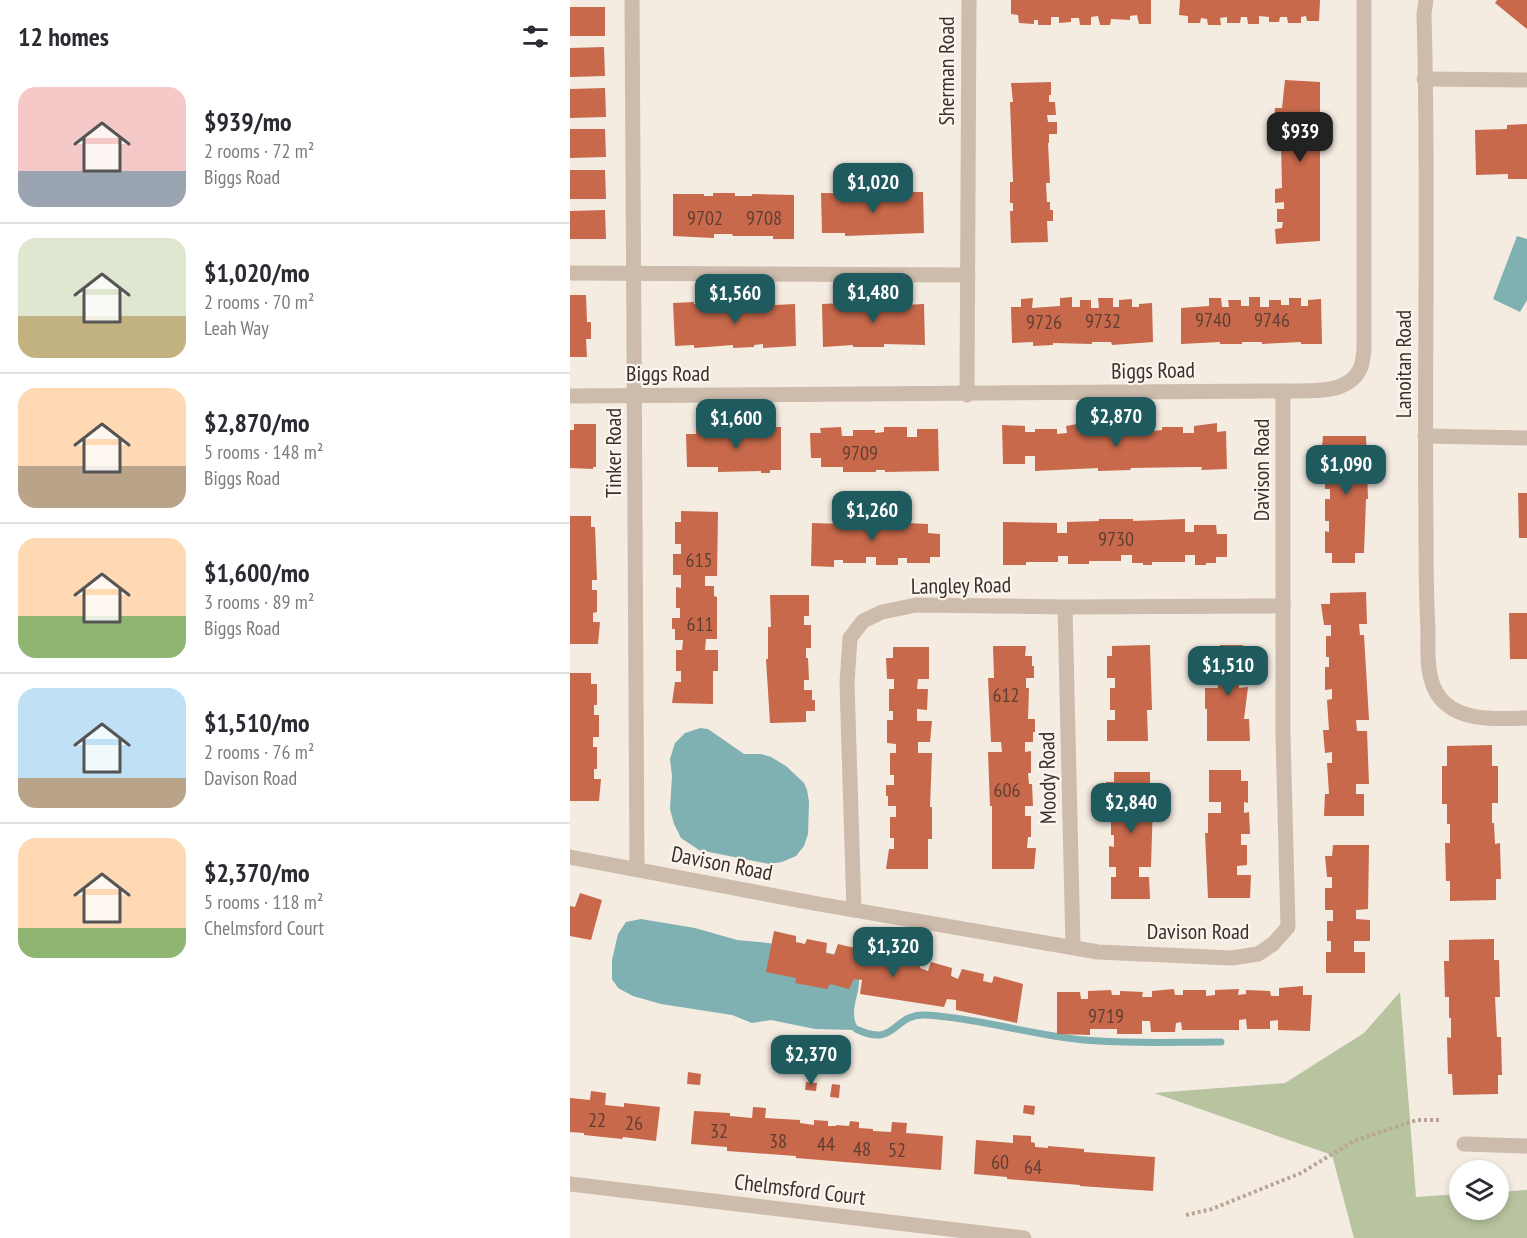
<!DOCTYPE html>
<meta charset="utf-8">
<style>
:root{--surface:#fff;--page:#f2f2f3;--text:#2b2b33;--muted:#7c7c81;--line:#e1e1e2;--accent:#1f5a5e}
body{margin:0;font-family:"PT Sans Narrow",sans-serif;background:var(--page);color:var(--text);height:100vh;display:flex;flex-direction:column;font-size:22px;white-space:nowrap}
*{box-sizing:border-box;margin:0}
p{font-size:20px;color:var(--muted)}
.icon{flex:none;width:33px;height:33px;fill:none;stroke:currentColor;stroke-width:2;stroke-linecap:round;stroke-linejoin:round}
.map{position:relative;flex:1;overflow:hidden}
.side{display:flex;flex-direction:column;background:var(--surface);width:570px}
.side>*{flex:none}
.controls{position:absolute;left:879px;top:1160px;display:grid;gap:12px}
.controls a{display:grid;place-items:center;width:60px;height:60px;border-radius:50%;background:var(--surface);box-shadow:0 3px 9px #0003;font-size:30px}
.price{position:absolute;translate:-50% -51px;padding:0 14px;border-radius:12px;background:var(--accent);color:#fff;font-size:20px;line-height:39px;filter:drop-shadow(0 2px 3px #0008)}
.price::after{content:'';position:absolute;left:50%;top:36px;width:18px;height:14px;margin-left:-9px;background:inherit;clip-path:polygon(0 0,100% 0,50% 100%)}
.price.on{background:#222;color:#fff}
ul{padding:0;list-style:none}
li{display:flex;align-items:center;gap:18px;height:150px;padding:0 18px}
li+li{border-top:2px solid var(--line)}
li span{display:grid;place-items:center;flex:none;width:168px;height:120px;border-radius:18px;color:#555}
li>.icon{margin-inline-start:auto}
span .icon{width:72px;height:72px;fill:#fffc;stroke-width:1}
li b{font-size:26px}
h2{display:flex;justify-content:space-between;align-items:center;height:72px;padding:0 18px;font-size:26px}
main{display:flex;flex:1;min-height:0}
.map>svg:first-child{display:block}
.green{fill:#b8c4a0}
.water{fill:#7fb0b2}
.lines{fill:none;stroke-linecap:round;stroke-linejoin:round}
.stream{stroke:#7fb0b2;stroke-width:7}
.building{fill:#c8694b}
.path{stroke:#b9a596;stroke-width:4;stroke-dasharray:3 3;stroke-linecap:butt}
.minor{stroke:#cdbbac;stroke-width:15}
.labels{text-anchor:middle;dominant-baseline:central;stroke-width:4.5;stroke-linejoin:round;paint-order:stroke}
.number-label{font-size:20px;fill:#5e3e33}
.street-label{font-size:22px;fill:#3b302b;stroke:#fbf5ee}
</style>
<main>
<section class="side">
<h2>12 homes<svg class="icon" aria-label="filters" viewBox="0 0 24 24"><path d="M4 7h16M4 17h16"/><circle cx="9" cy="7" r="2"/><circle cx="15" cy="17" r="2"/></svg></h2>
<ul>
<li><span style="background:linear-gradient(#f6c9c9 70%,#9aa5b1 0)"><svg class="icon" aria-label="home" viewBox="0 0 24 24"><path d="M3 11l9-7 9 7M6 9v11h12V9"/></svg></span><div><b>$939/mo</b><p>2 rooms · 72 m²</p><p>Biggs Road</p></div></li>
<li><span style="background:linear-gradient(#dfe7d0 65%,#c2b280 0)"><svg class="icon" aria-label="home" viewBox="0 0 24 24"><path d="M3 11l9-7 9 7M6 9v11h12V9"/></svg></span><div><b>$1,020/mo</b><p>2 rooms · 70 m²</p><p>Leah Way</p></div></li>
<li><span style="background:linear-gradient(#ffd9b3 65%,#b9a48a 0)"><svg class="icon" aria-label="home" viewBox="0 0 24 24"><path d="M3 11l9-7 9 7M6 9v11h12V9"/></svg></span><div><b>$2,870/mo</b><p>5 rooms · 148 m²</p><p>Biggs Road</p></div></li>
<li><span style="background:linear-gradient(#ffd9b3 65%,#8fb573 0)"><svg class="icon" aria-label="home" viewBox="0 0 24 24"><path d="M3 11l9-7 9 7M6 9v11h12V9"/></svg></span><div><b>$1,600/mo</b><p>3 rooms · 89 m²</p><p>Biggs Road</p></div></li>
<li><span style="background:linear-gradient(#bfe0f5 75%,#b9a48a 0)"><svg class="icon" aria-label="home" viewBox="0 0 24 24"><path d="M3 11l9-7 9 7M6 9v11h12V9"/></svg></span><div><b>$1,510/mo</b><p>2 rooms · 76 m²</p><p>Davison Road</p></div></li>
<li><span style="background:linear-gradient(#ffd9b3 75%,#8fb573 0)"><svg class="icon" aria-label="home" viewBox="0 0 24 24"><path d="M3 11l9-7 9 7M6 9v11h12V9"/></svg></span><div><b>$2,370/mo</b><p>5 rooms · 118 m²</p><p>Chelmsford Court</p></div></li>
</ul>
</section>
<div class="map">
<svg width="957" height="1238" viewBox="0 0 957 1238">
<rect width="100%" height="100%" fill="#f4ebe1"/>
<path class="green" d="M830,992L846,1197L889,1194L890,1209H928L929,1192L957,1190V1238H784L762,1155L584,1093L715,1083L794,1033Z"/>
<g class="water">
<path d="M947,236L957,239V300L950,312L923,299Z"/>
<path d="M130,728L138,729L174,754H191L201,757L216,766L234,783L237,790L239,802L238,834L234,846L226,856L212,862L199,864L129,850L111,838L104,824L100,809L102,776L100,759L105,743L115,733Z"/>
<path d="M71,919L125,928L167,940L219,945L278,957C282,963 288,972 289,979C290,995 279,1010 287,1026L285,1030L245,1029L201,1020L182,1023L162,1015L91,1004L63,996L48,988L42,979V960L48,934L56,922Z"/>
</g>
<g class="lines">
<path class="stream" d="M286,1029C327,1049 322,1013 356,1015C409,1018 461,1035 514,1040C559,1044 606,1042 651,1042"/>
</g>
<g class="building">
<path d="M441,0H581V24H569L567,15L560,16V20L541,19L540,25H530L528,16L521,17V25H510L509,18H501V22L489,23V17H481V25H468V20H464V24L449,23L448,15L441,14Z"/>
<path d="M610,0H750L749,21H737L736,16L731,17V23H718L717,17H710L709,22H699V17L689,16V24H678L677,17H671L670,23H657V17L650,18L651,25H638L637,19L631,18L630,23H618V16L609,15Z"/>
<path d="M927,0H957V29L925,3Z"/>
<rect x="0" y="7" width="35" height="29"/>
<path d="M34,47L35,76L0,77V48Z"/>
<path d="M715,80L750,82V241L706,244L705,229L712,228L713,222H707V209H714V202L705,203V189L712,188L711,141H706L707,128L713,129L714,122L704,123L705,108H712Z"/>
<path d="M481,82V95H479V102H485L486,115H477L478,122H487V134H479V143H478L480,183H476L477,202H480V210H483V221H477L478,242L441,243L440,211H443V203H440V182H443L440,102H443L441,83Z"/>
<path d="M35,88L36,117L0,118V89Z"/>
<path d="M957,124V179H938V174L906,175L905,130L937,129V125Z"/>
<path d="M0,129H35L36,157L0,158Z"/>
<path d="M0,170H35L36,199H0Z"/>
<path d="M333,192H353L354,233L275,236V233H252L251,193L333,194Z"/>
<path d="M143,193H165V196H182V194L224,195V239H203V236H163L162,234H144V238L103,236V194H134V196H143Z"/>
<path d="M35,210L36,239H0V211Z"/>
<path d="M0,295H16L17,322H21V339H16L17,357H0Z"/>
<path d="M502,297V307H510V300H521V308H529L528,298H543V307H549V300L562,299V307H569V304L582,303L583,342L542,345L541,342H522V344L483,343V345L463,346V342L442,343L441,307H451V299L463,298L462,308L490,306V298Z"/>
<path d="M679,297H690V307H699V300H711V305H719V298H731V306H738V300L751,299L752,344H731V342L692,344V342H672V344H650V342L611,344V308L639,306V298H651L652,307H659L658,300H671V306H679Z"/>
<path d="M273,301H293V303L333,301V305L354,304L355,345L314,344V347H283V345L253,347L252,304L273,303Z"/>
<path d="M124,302V304L165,302V304L205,302V305L225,304L226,346L193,348V344L184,345V347L163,348V345L124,348V345L105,346L103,303Z"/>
<path d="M647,423V432L656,431L657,469L631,470L632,467H623L561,468L560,470L528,471V468L465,471V456H455V464H433L432,425L455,426V432H465V429H487V434L497,433L496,426L507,424H518V433L528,432V428H550V433H560L559,426L582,425V431L592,430V427H613V433H624V426Z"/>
<path d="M4,424H26V467H23V469L0,468V430H4Z"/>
<path d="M190,427H211V470H200V473H191V471L148,472V467H117L116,434H126V428H148V436H158V428L181,430V434H190Z"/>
<path d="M271,427L272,436H283V430H305V433L314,432V427H337V437H347V429H368L369,471L315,472V470H306V472H273V467H251V458H241L240,433H251L250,428Z"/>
<path d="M753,436H796L798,499H796L794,553H785V563H762V553H755V531L759,532V521H755V499H760V489H755V467H758V457H751Z"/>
<path d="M948,493H957V538H949Z"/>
<path d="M111,511L148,512L147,576H135V586H144V596L147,597V639H136L135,650H148V671H143V704L102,703L105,682H111V671H106V650H112L113,640H105V629H102V618H110V608H106V587L111,588V575H103V554H111V544H105V522H111Z"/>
<path d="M284,512H295V521L358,524V533L370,534V557H360V563H337V558H328V565H306V557H296V563H273V560H264V567L241,566L242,523L273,524V521H283Z"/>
<path d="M0,516H21V527H25L27,580H22V590H27V612L23,613V622H30L28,644H0Z"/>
<path d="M529,519H563V521L615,519V532H624V525H646L647,534H657V557H646V563H636V565H625V555H615V562H582V565H573V563H562V555H551V561H519V564H498V556H488V562H456V565H433V522L487,523V533H497V522L529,521Z"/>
<path d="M796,592L797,624H789L790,635H794L799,720H786L787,731H797L799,784H786V794H794V816H754L755,794H759L757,763H762V752L755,753L753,730H759L757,700L762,699V689L755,690V667H759V657H756V636H761V625H754L751,604H760V593Z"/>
<path d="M200,595H239V616H234V625H241V648H236V658H238L239,680H234V690H242V700H245V711H236V722L200,723L196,659H198V627H201Z"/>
<path d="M939,613H957V659H940Z"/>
<path d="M580,645L582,710H577L578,741H537V720H545V710H540V688H545V678H537V656H542V646Z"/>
<path d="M650,645H673V655H678V678H669V688L678,687L674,719H679L680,741H637V709H635V688H648L647,676H641V656H650Z"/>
<path d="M423,646H456L455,656H462V666H464V678H456V688H459L458,719H465V732H463V742H455V752L461,751V773H458L459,784H462L463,806H455V816H461V837H458L457,848H466L464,869H422V806H420L418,752H432L431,742H421L418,678H424Z"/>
<path d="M323,647H359V679H348L347,689H358L357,710L347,709V721H362L360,742H348V753H362L360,807H362V839H358V869H316L319,849H324V838H320V817H326V806H318V796H316V785H324V775H320V753H326V744L317,743V720H323V711H319V689H324V679H317L316,658H323Z"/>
<path d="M0,673H21V684H27V705H24V715H29V737H23V747H27V769H24V779H31L29,801H0Z"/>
<path d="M922,745V766H928V803H922V823H924L925,844L930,843L931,879H926V900L880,901V881H876L875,843H880V824H877V804H872V766H877V746Z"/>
<path d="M639,770H671V781H678V803L674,802V813L679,812L680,834H671V845H677V865L667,866V875H681L680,898H638L635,833H638V813H651V802H639Z"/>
<path d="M544,772H580V802H583L581,867H569V877H579L580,899H541V877H546V867H539V846L544,847V835H541V814H546V804H538L536,782H544Z"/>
<path d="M763,845H799L798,909L786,910V919L800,920V941H784V952H795V973H756V952H761V941H757V921H763V910H755V888H762V877H757L755,856H762Z"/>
<path d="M10,893L32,900L21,940L0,936V906L5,907Z"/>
<path d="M204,931L226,936V942L235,944L237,939L257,943L256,953L264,955L268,944L289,949L288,957L295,959L298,952L320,956L319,965L327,966L330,957L351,961L350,968L358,971L361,962L382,968L381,976L388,979L392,969L414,974L413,981L422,983L424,976L453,984L447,1023L386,1010V1000L377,999L374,1007L290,994L292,980L284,979L279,989L260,984L257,989L225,983L226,978L196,972Z"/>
<path d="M924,939V960H929L930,997H925L927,1037H931L932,1075H928V1094L883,1095L882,1074H878L877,1037L881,1038V1018H879V997H875L874,961H879V940Z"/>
<path d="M733,986V995H742L740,1031L708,1030V1020L700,1021V1029H677L676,1019L669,1020V1030H612L611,1022L606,1023L605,1032H581L580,1021H572V1034H547V1029H520V1035L487,1034V992H510L511,999H518V991L541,990L542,995H550V991L573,992L572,997H582V991L604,989L605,995H613V990H636V996L645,995V990L669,989L668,995L676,994V990L700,991L701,996H709V988Z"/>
<path d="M118,1072L131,1074L130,1085L117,1084Z"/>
<path d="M236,1082L247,1083L246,1091L235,1090Z"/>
<path d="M262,1084L270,1085L269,1098L260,1097Z"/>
<path d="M21,1091L36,1093L35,1105L54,1107V1103L90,1107L86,1141L53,1137L52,1139L14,1135V1133L0,1132V1098L20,1100Z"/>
<path d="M454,1105L465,1106L464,1115L453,1113Z"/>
<path d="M183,1107L196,1108L195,1118L230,1120V1123L244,1125V1120L258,1121V1126H266V1125L279,1126L280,1121L289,1122V1128L303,1129V1131L321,1132L322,1122L337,1123L336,1133L373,1136L371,1170L226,1158V1156L157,1151V1147L121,1144L124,1111L160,1113V1116L182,1118Z"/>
<path d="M443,1135L461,1136V1142L465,1143V1147L478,1148V1146L514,1149V1152L585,1157L583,1191L510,1186V1185L437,1179V1177L404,1174L406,1140L443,1143Z"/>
</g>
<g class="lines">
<path class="path" d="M616,1215L642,1209L731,1173L784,1141L847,1120H872"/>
<g class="minor">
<path d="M62,0C62,290 66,580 67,869"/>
<path d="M856,0L854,14C859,186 854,358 856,530C856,563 856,596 858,630C858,650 856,673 866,692C884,723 927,719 957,718"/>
<path d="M854,79L957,80"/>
<path d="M0,273L398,275"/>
<path d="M397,395L399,0"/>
<path d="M0,396L713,391C738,390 777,396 790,369C793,363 793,356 794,350V0"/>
<path d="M855,436L957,438"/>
<path d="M495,607L503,947"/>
<path d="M0,857L243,903L528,952L662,958L688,954L703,944L718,927L713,735V391"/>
<path d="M284,910L277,683L280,638L293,621L312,612L346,605L495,607L713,606"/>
<path d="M894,1144L957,1146"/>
<path d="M0,1184L454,1238"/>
</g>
</g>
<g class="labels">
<g class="number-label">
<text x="135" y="218">9702</text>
<text x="194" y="218">9708</text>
<text x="643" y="320">9740</text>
<text x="702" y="320">9746</text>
<text x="533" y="321">9732</text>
<text x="474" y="322">9726</text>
<text x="290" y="453">9709</text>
<text x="546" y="539">9730</text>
<text x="129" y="560">615</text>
<text x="130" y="624">611</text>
<text x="436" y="695">612</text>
<text x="437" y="790">606</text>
<text x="536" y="1016">9719</text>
<text x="27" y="1120">22</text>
<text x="64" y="1123">26</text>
<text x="149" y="1131">32</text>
<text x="208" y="1141">38</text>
<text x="256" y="1144">44</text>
<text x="292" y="1149">48</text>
<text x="327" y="1150">52</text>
<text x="430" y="1162">60</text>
<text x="463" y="1167">64</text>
</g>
<g class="street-label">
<text transform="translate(376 71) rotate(-90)">Sherman Road</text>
<text transform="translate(833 364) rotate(-90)">Lanoitan Road</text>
<text transform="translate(583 370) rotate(-1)">Biggs Road</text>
<text x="98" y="373">Biggs Road</text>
<text transform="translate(43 453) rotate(-90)">Tinker Road</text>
<text transform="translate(691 470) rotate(-90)">Davison Road</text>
<text transform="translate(391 585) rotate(-1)">Langley Road</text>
<text transform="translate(477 778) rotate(-91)">Moody Road</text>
<text transform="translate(152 863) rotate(11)">Davison Road</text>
<text x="628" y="931">Davison Road</text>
<text transform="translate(230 1189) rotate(7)">Chelmsford Court</text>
</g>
</g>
</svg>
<div class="controls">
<a><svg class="icon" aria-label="layers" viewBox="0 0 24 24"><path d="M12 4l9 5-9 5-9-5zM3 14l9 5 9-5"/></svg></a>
</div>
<b class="price on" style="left:730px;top:163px">$939</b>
<b class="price" style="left:303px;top:214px">$1,020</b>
<b class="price" style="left:303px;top:324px">$1,480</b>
<b class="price" style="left:165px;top:325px">$1,560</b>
<b class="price" style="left:546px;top:448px">$2,870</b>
<b class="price" style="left:166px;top:450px">$1,600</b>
<b class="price" style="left:776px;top:496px">$1,090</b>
<b class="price" style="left:302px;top:542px">$1,260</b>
<b class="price" style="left:658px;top:697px">$1,510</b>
<b class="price" style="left:561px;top:834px">$2,840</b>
<b class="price" style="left:323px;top:978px">$1,320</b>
<b class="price" style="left:241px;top:1086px">$2,370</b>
</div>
</main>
